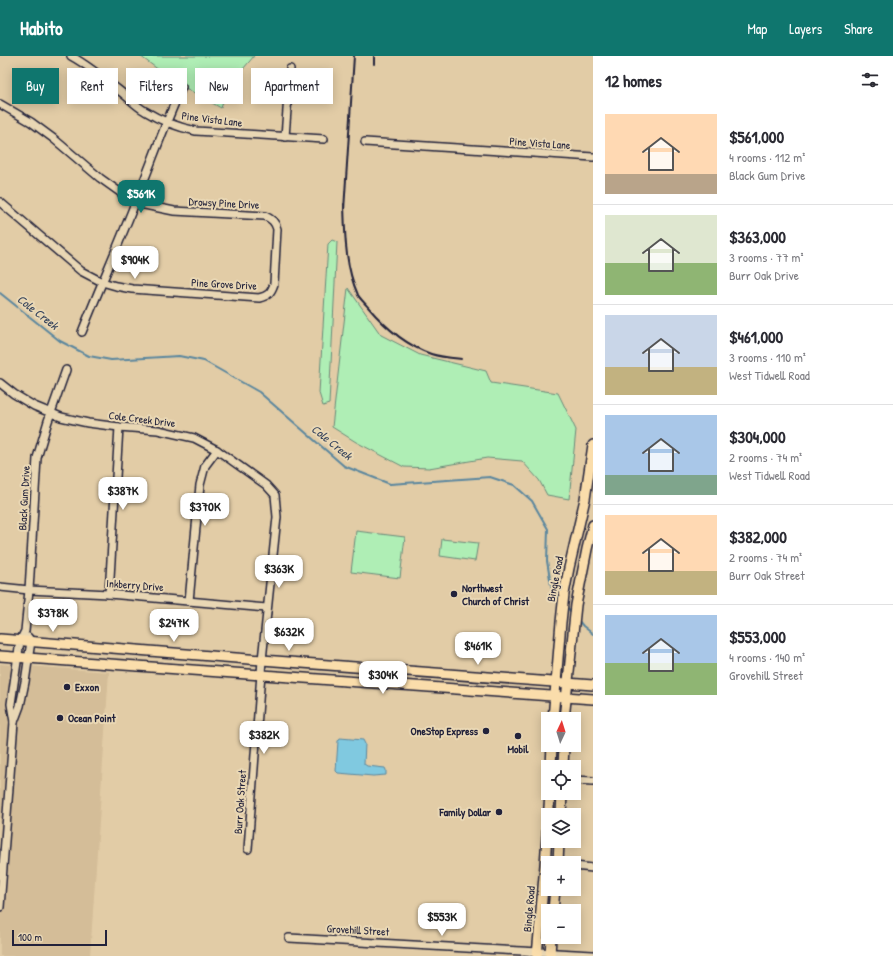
<!DOCTYPE html>
<meta charset="utf-8">
<style>
:root{--surface:#fff;--page:#f2f2f3;--text:#2b2b33;--muted:#7c7c81;--line:#e1e1e2;--accent:#0f766e}
body{margin:0;font-family:"Patrick Hand",sans-serif;background:var(--page);color:var(--text);height:100vh;display:flex;flex-direction:column;font-size:15px;white-space:nowrap}
*{box-sizing:border-box;margin:0}
p{font-size:13px;color:var(--muted)}
.icon{flex:none;width:22px;height:22px;fill:none;stroke:currentColor;stroke-width:2;stroke-linecap:round;stroke-linejoin:round}
.map{position:relative;flex:1;overflow:hidden}
.sheet{display:flex;flex-direction:column;background:var(--surface);width:300px}
.sheet>*{flex:none}
.top-card{position:absolute;left:12px;top:12px;width:380px;height:36px;display:flex;gap:8px}
.needle{width:26px;rotate:4deg}
.buttons{position:absolute;left:541px;top:656px;display:grid;gap:8px}
.buttons a{display:grid;place-items:center;width:40px;height:40px;border-radius:0px;background:var(--surface);box-shadow:0 2px 10px #0003;font-size:20px}
.scale{position:absolute;left:12px;bottom:10px;width:95px;box-sizing:border-box;padding-left:4px;border:2px solid #22223b;border-top:0;font-size:11px;line-height:14px;white-space:nowrap;color:#22223b;-webkit-text-stroke:3px #e9d7b4;paint-order:stroke}
.price{position:absolute;translate:-50% -34px;padding:0 9px;border-radius:8px;background:#fff;color:#222;font-size:13px;line-height:26px;filter:drop-shadow(0 1px 2px #0008)}
.price::after{content:'';position:absolute;left:50%;top:24px;width:12px;height:9px;margin-left:-6px;background:inherit;clip-path:polygon(0 0,100% 0,50% 100%)}
.price.active{background:var(--accent);color:#fff}
ul{padding:0;list-style:none}
li{display:flex;align-items:center;gap:12px;height:100px;padding:0 12px}
li+li{border-top:1px solid var(--line)}
li span{display:grid;place-items:center;flex:none;width:112px;height:80px;border-radius:0px;color:#555}
li>.icon{margin-inline-start:auto}
span .icon{width:48px;height:48px;fill:#fffc;stroke-width:1}
li b{font-size:17px}
h2{display:flex;justify-content:space-between;align-items:center;height:48px;padding:0 12px;font-size:17px}
.pill{padding:0 14px;border-radius:0px;background:var(--surface);box-shadow:0 2px 10px #0003;font-size:14px;line-height:36px}
.pill.active{background:var(--accent);color:#fff}
header{display:flex;align-items:center;gap:24px;box-sizing:border-box;height:56px;padding:0 20px;background:var(--accent);color:#fff}
header strong{font-size:19px}
nav{display:flex;gap:22px;margin-inline-start:auto;font-size:14px}
main{display:flex;flex:1;min-height:0}
.map>svg:first-child{display:block}
.built{fill:#d4bd98}
.green{fill:#afeeb5;stroke:#688878}
.water{fill:#80c9e0;stroke:#5a869e}
.lines{fill:none;stroke-linecap:round;stroke-linejoin:round}
.stream{stroke:#5a869e;stroke-width:2}
.minor-casing{stroke:#22223b;stroke-width:10}
.major-casing{stroke:#22223b;stroke-width:12}
.minor{stroke:#e9d7b4;stroke-width:7}
.major{stroke:#faddab;stroke-width:9}
.rail{stroke:#22223b;stroke-width:2}
.poi-dot{fill:#22223b;stroke:#e9d7b4;stroke-width:1.5}
.labels{text-anchor:middle;dominant-baseline:central;stroke-width:4;stroke-linejoin:round;paint-order:stroke}
.street-label{font-size:11px;fill:#22223b;stroke:#e9d7b4}
.poi-label{font-size:11px;font-weight:bold;fill:#22223b;stroke:#e9d7b4;text-anchor:start}
.water-label{font-size:12px;font-style:italic;fill:#35435c;stroke:#e9d7b4}
</style>
<header>
<strong>Habito</strong>
<nav><a>Map</a><a>Layers</a><a>Share</a></nav>
</header>
<main>
<div class="map">
<svg width="593" height="900" viewBox="0 0 593 900">
<rect width="100%" height="100%" fill="#e2cca6"/>
<filter id="ink" filterUnits="userSpaceOnUse"><feTurbulence type="fractalNoise" baseFrequency=".025" numOctaves="2"/><feDisplacementMap in="SourceGraphic" scale="8" xChannelSelector="R" yChannelSelector="G"/><feConvolveMatrix kernelMatrix="1 2 1 2 8 2 1 2 1" color-interpolation-filters="sRGB"/></filter>
<g filter="url(#ink)">
<path class="built" d="M0,608L109,616L90,900H0Z"/>
<g class="green">
<path d="M140,0H254L228,31L221,52L175,26Z"/>
<path d="M332,184L337,186L329,348L323,350L319,337L328,188Z"/>
<path d="M348,232L381,279L420,299L486,315L491,327L558,337L576,374L569,443L547,439L539,424L522,405L487,402L429,412L404,411L356,386L332,371Z"/>
<path d="M356,475L405,481L400,522L351,516Z"/>
<path d="M442,483L478,487L475,505L440,500Z"/>
</g>
<path class="water" d="M340,682L363,684L365,688L364,708L367,710L385,712L386,714V719L373,720L338,717L336,715L338,685Z"/>
<g class="lines">
<g class="stream">
<path d="M0,237L60,285L89,300L111,304L179,300L204,305L259,336L344,410L390,428L490,421L514,429L532,445L548,473L547,505L552,535L560,544"/>
<path d="M566,550L572,557"/>
<path d="M578,564L583,570L593,578"/>
</g>
<g class="minor-casing">
<g id="minor">
<path d="M71,0C89,10 105,23 121,36C129,42 136,50 145,55C161,65 177,71 196,75L324,83"/>
<path d="M0,48L31,66L54,83L100,122L135,147L174,155L265,160C272,163 275,166 277,173L274,228C271,237 268,240 259,242L132,233L116,230L102,226L81,215L0,146"/>
<path d="M285,81L290,13"/>
<path d="M365,86L593,101"/>
<path d="M82,276C99,233 118,190 135,147C151,109 164,69 182,31"/>
<path d="M0,327L14,338L34,350L61,361L88,367L119,371L158,374L194,382L217,394L266,429L275,439L277,461L262,604L248,793"/>
<path d="M0,531L29,534L109,538L267,552"/>
<path d="M109,538L119,371"/>
<path d="M189,545L200,429L205,410L217,394"/>
<path d="M14,666L20,650L25,626L31,585L28,581"/>
<path d="M574,724L593,725"/>
<path d="M574,810L593,812"/>
<path d="M0,851L14,666L11,648L20,585L25,575L29,534L37,402L48,365L66,314"/>
<path d="M289,882L593,899"/>
</g>
</g>
<g class="major-casing">
<g id="major">
<path d="M0,583L262,604L593,629"/>
<path d="M0,600L593,643"/>
<path d="M553,663L561,566L564,538L569,512L585,443L593,389"/>
<path d="M564,663L576,549L587,493L593,469"/>
<path d="M551,711L552,689"/>
<path d="M563,711L564,689"/>
<path d="M561,759L562,737"/>
<path d="M558,807L559,785"/>
<path d="M553,855L555,833"/>
<path d="M537,900L545,809L550,737"/>
<path d="M550,900L551,881"/>
</g>
</g>
<use href="#minor" class="minor"/>
<use href="#major" class="major"/>
<g class="rail">
<path d="M374,8V0"/>
<path d="M344,148C345,179 345,210 358,239C360,243 365,247 368,251C385,271 405,289 431,298C440,301 451,302 461,303"/>
<path d="M344,154L354,0"/>
</g>
</g>
</g>
<g class="poi-dot">
<circle cx="454" cy="538" r="4"/>
<circle cx="67" cy="631" r="4"/>
<circle cx="60" cy="662" r="4"/>
<circle cx="486" cy="675" r="4"/>
<circle cx="518" cy="680" r="4"/>
<circle cx="499" cy="756" r="4"/>
</g>
<g class="labels">
<g class="street-label">
<text transform="translate(212 63) rotate(7)">Pine Vista Lane</text>
<text transform="translate(540 87) rotate(4)">Pine Vista Lane</text>
<text transform="translate(224 147) rotate(3)">Drowsy Pine Drive</text>
<text transform="translate(224 228) rotate(3)">Pine Grove Drive</text>
<text transform="translate(142 363) rotate(7)">Cole Creek Drive</text>
<text transform="translate(24 442) rotate(-87)">Black Gum Drive</text>
<text transform="translate(555 523) rotate(-79)">Bingle Road</text>
<text transform="translate(135 529) rotate(4)">Inkberry Drive</text>
<text transform="translate(240 746) rotate(-86)">Burr Oak Street</text>
<text transform="translate(529 853) rotate(-85)">Bingle Road</text>
<text transform="translate(358 874) rotate(3)">Grovehill Street</text>
</g>
<g class="poi-label">
<text x="462" y="532">Northwest<tspan x="462" dy="13">Church of Christ</tspan></text>
<text x="75" y="631">Exxon</text>
<text x="68" y="662">Ocean Point</text>
<text x="478" y="675" text-anchor="end">OneStop Express</text>
<text x="518" y="693" text-anchor="middle">Mobil</text>
<text x="491" y="756" text-anchor="end">Family Dollar</text>
</g>
<g class="water-label">
<text transform="translate(38 256) rotate(38)">Cole Creek</text>
<text transform="translate(332 386) rotate(39)">Cole Creek</text>
</g>
</g>
</svg>
<div class="buttons">
<a><svg class="needle" viewBox="-14 -14 28 28"><path d="M0-13l5 13h-10z" fill="#e53935"/><path d="M0 13l5-13h-10z" fill="#7c7c81"/></svg></a>
<a><svg class="icon" aria-label="locate" viewBox="0 0 24 24"><circle cx="12" cy="12" r="6"/><path d="M12 2v4M12 18v4M2 12h4M18 12h4"/></svg></a>
<a><svg class="icon" aria-label="layers" viewBox="0 0 24 24"><path d="M12 4l9 5-9 5-9-5zM3 14l9 5 9-5"/></svg></a>
<a>+</a>
<a>−</a>
</div>
<div class="scale">100 m</div>
<b class="price active" style="left:141px;top:158px">$561K</b>
<b class="price" style="left:135px;top:224px">$904K</b>
<b class="price" style="left:123px;top:455px">$387K</b>
<b class="price" style="left:205px;top:471px">$370K</b>
<b class="price" style="left:279px;top:533px">$363K</b>
<b class="price" style="left:53px;top:577px">$378K</b>
<b class="price" style="left:174px;top:587px">$247K</b>
<b class="price" style="left:289px;top:596px">$632K</b>
<b class="price" style="left:478px;top:610px">$461K</b>
<b class="price" style="left:383px;top:639px">$304K</b>
<b class="price" style="left:264px;top:699px">$382K</b>
<b class="price" style="left:442px;top:881px">$553K</b>
<div class="top-card">
<a class="pill active">Buy</a>
<a class="pill">Rent</a>
<a class="pill">Filters</a>
<a class="pill">New</a>
<a class="pill">Apartment</a>
</div>
</div>
<section class="sheet">
<h2>12 homes<svg class="icon" aria-label="filters" viewBox="0 0 24 24"><path d="M4 7h16M4 17h16"/><circle cx="9" cy="7" r="2"/><circle cx="15" cy="17" r="2"/></svg></h2>
<ul>
<li><span style="background:linear-gradient(#ffd9b3 75%,#b9a48a 0)"><svg class="icon" aria-label="home" viewBox="0 0 24 24"><path d="M3 11l9-7 9 7M6 9v11h12V9"/></svg></span><div><b>$561,000</b><p>4 rooms · 112 m²</p><p>Black Gum Drive</p></div></li>
<li><span style="background:linear-gradient(#dfe7d0 60%,#8fb573 0)"><svg class="icon" aria-label="home" viewBox="0 0 24 24"><path d="M3 11l9-7 9 7M6 9v11h12V9"/></svg></span><div><b>$363,000</b><p>3 rooms · 77 m²</p><p>Burr Oak Drive</p></div></li>
<li><span style="background:linear-gradient(#c9d6e8 65%,#c2b280 0)"><svg class="icon" aria-label="home" viewBox="0 0 24 24"><path d="M3 11l9-7 9 7M6 9v11h12V9"/></svg></span><div><b>$461,000</b><p>3 rooms · 110 m²</p><p>West Tidwell Road</p></div></li>
<li><span style="background:linear-gradient(#a9c7e8 75%,#7fa58c 0)"><svg class="icon" aria-label="home" viewBox="0 0 24 24"><path d="M3 11l9-7 9 7M6 9v11h12V9"/></svg></span><div><b>$304,000</b><p>2 rooms · 74 m²</p><p>West Tidwell Road</p></div></li>
<li><span style="background:linear-gradient(#ffd9b3 70%,#c2b280 0)"><svg class="icon" aria-label="home" viewBox="0 0 24 24"><path d="M3 11l9-7 9 7M6 9v11h12V9"/></svg></span><div><b>$382,000</b><p>2 rooms · 74 m²</p><p>Burr Oak Street</p></div></li>
<li><span style="background:linear-gradient(#a9c7e8 60%,#8fb573 0)"><svg class="icon" aria-label="home" viewBox="0 0 24 24"><path d="M3 11l9-7 9 7M6 9v11h12V9"/></svg></span><div><b>$553,000</b><p>4 rooms · 140 m²</p><p>Grovehill Street</p></div></li>
</ul>
</section>
</main>
